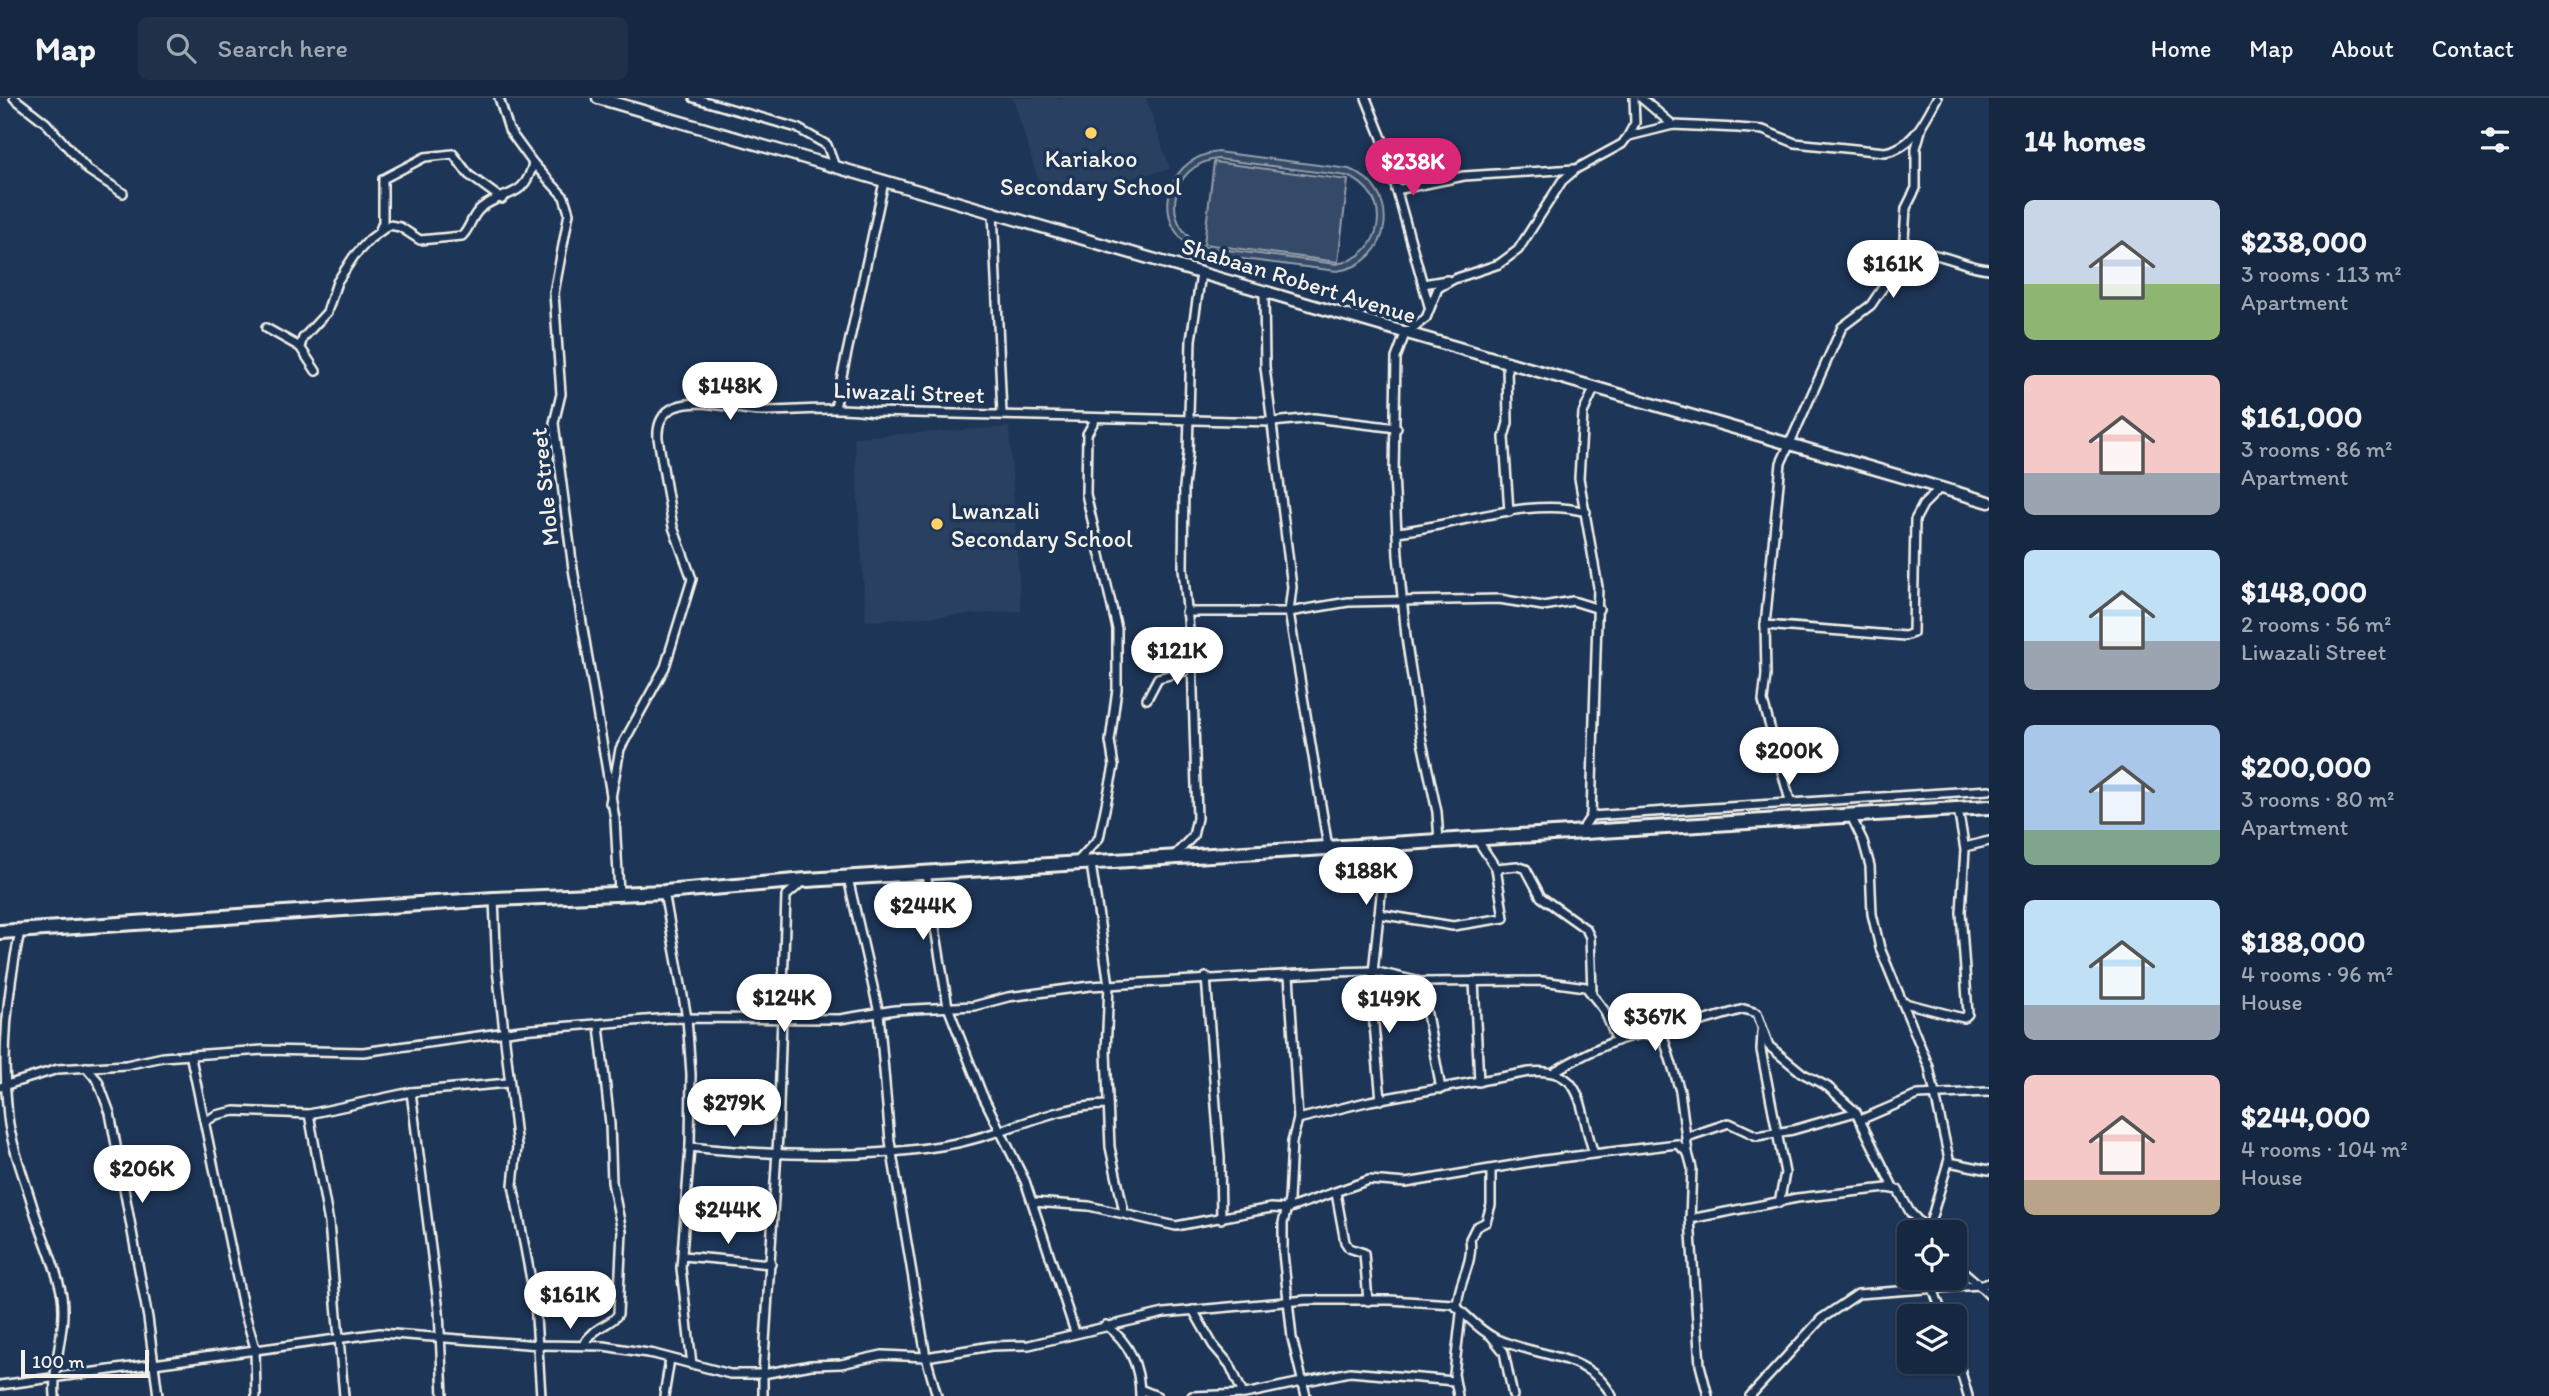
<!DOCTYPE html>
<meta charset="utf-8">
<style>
:root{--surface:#162841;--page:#1f3048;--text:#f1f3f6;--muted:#9ea6b1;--line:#35445a;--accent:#db2777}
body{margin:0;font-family:Itim,sans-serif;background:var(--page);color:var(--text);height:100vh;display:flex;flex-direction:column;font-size:26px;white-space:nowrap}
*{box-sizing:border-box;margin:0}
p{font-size:23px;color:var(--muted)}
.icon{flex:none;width:38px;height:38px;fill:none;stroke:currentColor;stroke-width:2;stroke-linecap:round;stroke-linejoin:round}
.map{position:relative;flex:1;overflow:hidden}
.details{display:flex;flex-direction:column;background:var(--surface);width:560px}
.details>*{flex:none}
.buttons{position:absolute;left:1897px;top:1122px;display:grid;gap:14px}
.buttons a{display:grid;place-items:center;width:70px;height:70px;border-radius:10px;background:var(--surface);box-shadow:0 2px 5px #0004,0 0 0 2px var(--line);font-size:35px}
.scale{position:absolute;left:21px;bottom:18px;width:128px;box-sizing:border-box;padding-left:7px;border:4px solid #f4f1e8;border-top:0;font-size:19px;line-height:24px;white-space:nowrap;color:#f4f1e8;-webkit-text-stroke:5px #1d3557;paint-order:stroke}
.price{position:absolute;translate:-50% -60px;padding:0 16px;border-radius:24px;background:#fff;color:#222;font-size:23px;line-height:46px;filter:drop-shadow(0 2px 4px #0008)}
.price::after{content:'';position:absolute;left:50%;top:42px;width:21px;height:16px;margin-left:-10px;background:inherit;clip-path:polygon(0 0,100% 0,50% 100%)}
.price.selected{background:var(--accent);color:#fff}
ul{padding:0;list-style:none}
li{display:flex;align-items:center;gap:21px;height:175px;padding:0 35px}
li span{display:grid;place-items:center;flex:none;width:196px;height:140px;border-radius:10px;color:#555}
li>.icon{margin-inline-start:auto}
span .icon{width:84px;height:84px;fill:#fffc;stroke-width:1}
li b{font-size:30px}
h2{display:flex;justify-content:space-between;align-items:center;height:84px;padding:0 35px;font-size:30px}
header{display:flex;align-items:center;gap:42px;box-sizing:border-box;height:98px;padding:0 35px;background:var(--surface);border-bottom:2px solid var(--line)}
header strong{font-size:33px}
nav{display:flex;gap:38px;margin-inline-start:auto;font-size:24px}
.search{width:490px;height:63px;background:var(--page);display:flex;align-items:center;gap:18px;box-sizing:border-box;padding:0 24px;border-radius:10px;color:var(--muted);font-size:26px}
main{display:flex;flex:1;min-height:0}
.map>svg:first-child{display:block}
.built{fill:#2a4060}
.green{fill:#354a67;stroke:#949ea8;stroke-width:2;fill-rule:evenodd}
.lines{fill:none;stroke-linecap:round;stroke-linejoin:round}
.street-casing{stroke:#f4f1e8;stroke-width:12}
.secondary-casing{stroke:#f4f1e8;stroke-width:15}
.highway-casing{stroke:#f4f1e8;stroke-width:18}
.street{stroke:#1d3557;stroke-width:7}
.secondary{stroke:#1d3557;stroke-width:10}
.highway{stroke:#1d3557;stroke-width:12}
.poi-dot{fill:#ffd166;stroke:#1d3557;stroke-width:2.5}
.labels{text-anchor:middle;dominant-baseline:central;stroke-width:7;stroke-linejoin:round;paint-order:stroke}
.poi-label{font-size:24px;fill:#f4f1e8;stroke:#1d3557}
.street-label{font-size:24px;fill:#f4f1e8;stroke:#1d3557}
</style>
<header>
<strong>Map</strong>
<div class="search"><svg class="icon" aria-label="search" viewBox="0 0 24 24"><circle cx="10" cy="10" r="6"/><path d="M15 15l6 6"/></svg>Search here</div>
<nav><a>Home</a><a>Map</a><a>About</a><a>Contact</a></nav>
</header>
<main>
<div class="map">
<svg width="1989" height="1298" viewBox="0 0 1989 1298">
<rect width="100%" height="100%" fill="#1d3557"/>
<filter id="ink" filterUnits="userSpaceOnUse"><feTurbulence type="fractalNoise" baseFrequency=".0143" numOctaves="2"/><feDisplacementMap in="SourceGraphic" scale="14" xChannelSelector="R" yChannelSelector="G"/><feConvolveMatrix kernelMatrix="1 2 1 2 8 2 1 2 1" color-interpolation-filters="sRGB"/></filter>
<g filter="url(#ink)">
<g class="built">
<path d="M1013,0H1146L1170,71L1044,101Z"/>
<path d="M1009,329L1021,513L866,523L854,339Z"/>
</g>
<g class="green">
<path d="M1217,54L1349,71C1403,92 1393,166 1337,173L1203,156C1150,134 1160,61 1217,54ZM1218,61L1347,78C1394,96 1385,159 1336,166L1205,149C1159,131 1168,66 1218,61Z"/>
<path d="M1214,64L1348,82L1338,164L1204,146Z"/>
</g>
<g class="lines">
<g class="street-casing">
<g id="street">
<path d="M14,0L46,25L88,72L123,95"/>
<path d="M499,0L509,32L533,65L564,99L569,115L554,195L561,296L554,325L573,471L615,721L619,795"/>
<path d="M694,0L797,30L827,47L834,66"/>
<path d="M1366,0L1382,40L1429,208"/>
<path d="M1641,0L1673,27"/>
<path d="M1629,38L1673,27L1738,30L1763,32L1795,45L1885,54C1913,50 1925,22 1937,0"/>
<path d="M1396,92L1464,78L1575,71"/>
<path d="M993,113L1002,316"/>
<path d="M380,132L383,124V81L425,59L453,56L469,77L502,101"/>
<path d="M1900,161C1930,144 1957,169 1989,171"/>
<path d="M1423,186L1447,182"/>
<path d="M1264,193L1265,269L1292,489L1289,514L1328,749"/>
<path d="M266,230L300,249L316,273"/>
<path d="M300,249L303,240L327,214L337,184L354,158L370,141L389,127L400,129L420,142L462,138C470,131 471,118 481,110C504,92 525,102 533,65"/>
<path d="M1507,264L1508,325L1504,339L1509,414"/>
<path d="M835,310L884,84"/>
<path d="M1397,434C1455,428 1531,398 1586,414"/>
<path d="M1186,514H1289L1348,504L1499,501L1543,508L1573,503L1599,511"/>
<path d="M1765,527L1905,538L1913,535L1915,422L1923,407L1940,390"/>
<path d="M1147,601L1158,580L1185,573L1191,568"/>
<path d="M1790,703L1763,603L1766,577L1765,527L1781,365L1842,229L1871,207L1897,168L1904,141L1906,110L1916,90V50L1922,29"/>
<path d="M610,705L620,651L665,569L692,481L673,429L658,340C657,327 662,314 675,309C701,299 734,312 761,313C800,313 836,308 875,314L1272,324L1314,320L1397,330"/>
<path d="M1591,718L1989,692"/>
<path d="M1851,718L1863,743L1870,768L1872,816L1880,850L1929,969L1949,1061L1931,1122L1932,1134"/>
<path d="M1581,733L1591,718L1598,489L1579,380L1583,315L1595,289"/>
<path d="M1439,743L1437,714L1421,639L1406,539L1398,457L1394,375L1396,260L1405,236L1426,220L1438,190L1454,181L1499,166L1518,152L1562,83L1576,71L1622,46L1628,38L1635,25L1634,0"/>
<path d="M1965,749L1989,743"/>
<path d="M1175,757L1193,738L1197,720L1192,562L1183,470L1184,389L1188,355L1191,242L1201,176"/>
<path d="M1075,766L1099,740L1114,668L1110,643L1117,591V531L1086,396L1087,336L1096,320"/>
<path d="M1091,766L1109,887L1106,954L1110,1049L1124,1114"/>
<path d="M1496,770L1517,768L1526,771L1541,799L1586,831L1590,839L1592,893"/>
<path d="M926,775L948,909L982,996L1025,1083L1075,1234"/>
<path d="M848,780L879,915L890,1043L926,1259L937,1298"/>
<path d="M664,794L687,920L691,976L690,1049L681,1170L692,1267"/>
<path d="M494,801L497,871L517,1049L513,1087L535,1203L541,1298"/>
<path d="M1379,816L1453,828L1504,820L1496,770L1476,740"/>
<path d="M20,833C7,896 1,955 8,1019C11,1047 24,1079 32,1106C41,1137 56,1166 62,1198C67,1232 52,1263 55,1298"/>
<path d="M1289,877L1298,1021L1292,1044L1289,1102L1283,1125V1155L1292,1240L1306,1298"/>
<path d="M1206,879L1220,1059L1221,1121"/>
<path d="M1474,883L1479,984"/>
<path d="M1421,884L1441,991"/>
<path d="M1905,905L1955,918L1964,920L1968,916L1961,814L1965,752L1958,711"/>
<path d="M1762,934L1761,952L1785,1075L1779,1105"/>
<path d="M1658,936L1744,911L1757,915L1769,948L1802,975L1828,989L1856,1014L1894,1091"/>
<path d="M191,960L243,1209L255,1250L256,1298"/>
<path d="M86,969L98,983L110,1015L148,1220L158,1298"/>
<path d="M1555,973C1579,959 1635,927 1663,938L1680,993L1688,1055"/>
<path d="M0,989L58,971L126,967L163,959L263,952L363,954L521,932L670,920L840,921L895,912L974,908L1008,899L1090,888L1334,874L1373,873L1421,884L1542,883L1586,889L1604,912L1617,943"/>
<path d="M411,994L439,1213L443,1298"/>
<path d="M1381,1002L1371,894L1386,748"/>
<path d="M309,1016L329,1125L344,1298"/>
<path d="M1298,1021L1370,1003L1529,974C1588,968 1578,1014 1594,1055"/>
<path d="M1860,1022L1918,997L1989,994"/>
<path d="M205,1024L216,1017L235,1013L309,1016L411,994L508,985"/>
<path d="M1687,1039L1729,1025L1757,1038L1793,1032L1856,1014"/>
<path d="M690,1049C776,1058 871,1062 957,1045C1008,1035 1054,1007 1108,1007"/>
<path d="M1949,1064L1989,1072"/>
<path d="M1336,1095L1345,1144L1349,1150L1364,1155L1368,1203"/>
<path d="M1033,1104L1089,1108L1176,1128L1271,1110L1287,1111L1369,1082L1406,1085L1543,1062L1677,1046L1688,1055L1692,1070L1690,1121L1700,1267L1708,1298"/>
<path d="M1690,1121L1797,1100L1887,1090L1898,1092L1910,1114L1929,1134"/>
<path d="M683,1158L771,1166"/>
<path d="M1955,1166L1979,1187L1989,1185"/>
<path d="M1933,1190L1943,1218"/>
<path d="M1457,1209C1458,1183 1474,1166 1470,1141L1476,1129L1486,1124L1491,1107V1073"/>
<path d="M1193,1212L1213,1247L1230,1267L1243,1296"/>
<path d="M1106,1227C1129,1244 1140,1269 1140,1298"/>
<path d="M1492,1239L1504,1254L1513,1298"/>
<path d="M583,1247C595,1227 612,1227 618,1216L622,1133L612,1084L610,1026L599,928"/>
<path d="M1955,1253L1968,1298"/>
<path d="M0,1287L380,1235L539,1247L604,1248L654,1256L730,1276H763L778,1037L786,798L801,785"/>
<path d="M1140,1291L1157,1298"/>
<path d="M664,1298L670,1261"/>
<path d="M763,1298V1276L811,1267L841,1266L882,1257L926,1259L991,1248L1029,1247L1164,1215L1306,1202H1390L1453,1206C1468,1218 1477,1231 1495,1240C1537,1260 1589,1254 1612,1298"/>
<path d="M1192,1298L1245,1296L1350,1274L1454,1283"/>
<path d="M1458,1298L1454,1276L1461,1216"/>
<path d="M1750,1298L1821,1221L1858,1196L1979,1187L1989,1197"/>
</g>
</g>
<g class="secondary-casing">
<path id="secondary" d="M598,0L1989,404"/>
</g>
<g class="highway-casing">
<path id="highway" d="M0,834L494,801L664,794L807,782L1989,709"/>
</g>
<use href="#street" class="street"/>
<use href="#secondary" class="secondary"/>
<use href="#highway" class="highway"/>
</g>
</g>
<g class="poi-dot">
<circle cx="1091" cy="35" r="7"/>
<circle cx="937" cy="426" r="7"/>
</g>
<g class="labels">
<g class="poi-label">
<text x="1091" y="60">Kariakoo<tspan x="1091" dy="28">Secondary School</tspan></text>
<text x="951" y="412" text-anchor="start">Lwanzali<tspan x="951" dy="28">Secondary School</tspan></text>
</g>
<g class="street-label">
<text transform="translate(1299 182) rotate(17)">Shabaan Robert Avenue</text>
<text transform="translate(909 294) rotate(2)">Liwazali Street</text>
<text transform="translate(544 389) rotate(-96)">Mole Street</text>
</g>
</g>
</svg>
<div class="buttons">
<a><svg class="icon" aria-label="locate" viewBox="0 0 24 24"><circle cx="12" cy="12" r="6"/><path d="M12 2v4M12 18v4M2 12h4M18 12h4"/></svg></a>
<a><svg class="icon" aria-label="layers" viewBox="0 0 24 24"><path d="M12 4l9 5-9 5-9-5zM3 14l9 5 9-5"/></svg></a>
</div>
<div class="scale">100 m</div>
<b class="price selected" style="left:1413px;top:100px">$238K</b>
<b class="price" style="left:1893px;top:202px">$161K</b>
<b class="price" style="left:730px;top:324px">$148K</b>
<b class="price" style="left:1177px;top:589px">$121K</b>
<b class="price" style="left:1789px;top:689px">$200K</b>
<b class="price" style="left:1366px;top:809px">$188K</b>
<b class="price" style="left:923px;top:844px">$244K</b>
<b class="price" style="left:784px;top:936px">$124K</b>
<b class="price" style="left:1389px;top:937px">$149K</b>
<b class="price" style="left:1655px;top:955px">$367K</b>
<b class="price" style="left:734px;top:1041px">$279K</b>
<b class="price" style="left:142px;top:1107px">$206K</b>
<b class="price" style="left:728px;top:1148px">$244K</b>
<b class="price" style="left:570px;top:1233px">$161K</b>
</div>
<section class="details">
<h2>14 homes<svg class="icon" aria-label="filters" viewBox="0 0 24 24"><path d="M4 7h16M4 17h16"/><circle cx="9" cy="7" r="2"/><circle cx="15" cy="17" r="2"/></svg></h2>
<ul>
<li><span style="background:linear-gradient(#c9d6e8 60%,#8fb573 0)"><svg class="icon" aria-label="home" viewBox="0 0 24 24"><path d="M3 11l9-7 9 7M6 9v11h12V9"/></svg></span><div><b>$238,000</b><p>3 rooms · 113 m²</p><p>Apartment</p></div></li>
<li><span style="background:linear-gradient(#f6c9c9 70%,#9aa5b1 0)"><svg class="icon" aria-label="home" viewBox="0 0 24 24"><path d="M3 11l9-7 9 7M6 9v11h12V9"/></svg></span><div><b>$161,000</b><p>3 rooms · 86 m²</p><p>Apartment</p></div></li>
<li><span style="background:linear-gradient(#bfe0f5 65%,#9aa5b1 0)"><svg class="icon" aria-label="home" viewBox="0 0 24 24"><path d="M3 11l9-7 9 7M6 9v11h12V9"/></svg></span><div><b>$148,000</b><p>2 rooms · 56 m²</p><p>Liwazali Street</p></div></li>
<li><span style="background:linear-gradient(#a9c7e8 75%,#7fa58c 0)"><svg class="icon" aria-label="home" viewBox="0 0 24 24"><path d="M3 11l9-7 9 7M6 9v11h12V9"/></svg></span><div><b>$200,000</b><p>3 rooms · 80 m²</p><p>Apartment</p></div></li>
<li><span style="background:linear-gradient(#bfe0f5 75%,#9aa5b1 0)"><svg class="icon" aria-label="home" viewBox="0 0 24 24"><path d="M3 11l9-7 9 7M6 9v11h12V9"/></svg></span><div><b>$188,000</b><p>4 rooms · 96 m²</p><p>House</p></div></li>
<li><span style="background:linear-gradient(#f6c9c9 75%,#b9a48a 0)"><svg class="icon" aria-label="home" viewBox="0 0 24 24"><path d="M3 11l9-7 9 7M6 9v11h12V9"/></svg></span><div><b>$244,000</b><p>4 rooms · 104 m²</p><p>House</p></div></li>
</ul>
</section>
</main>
